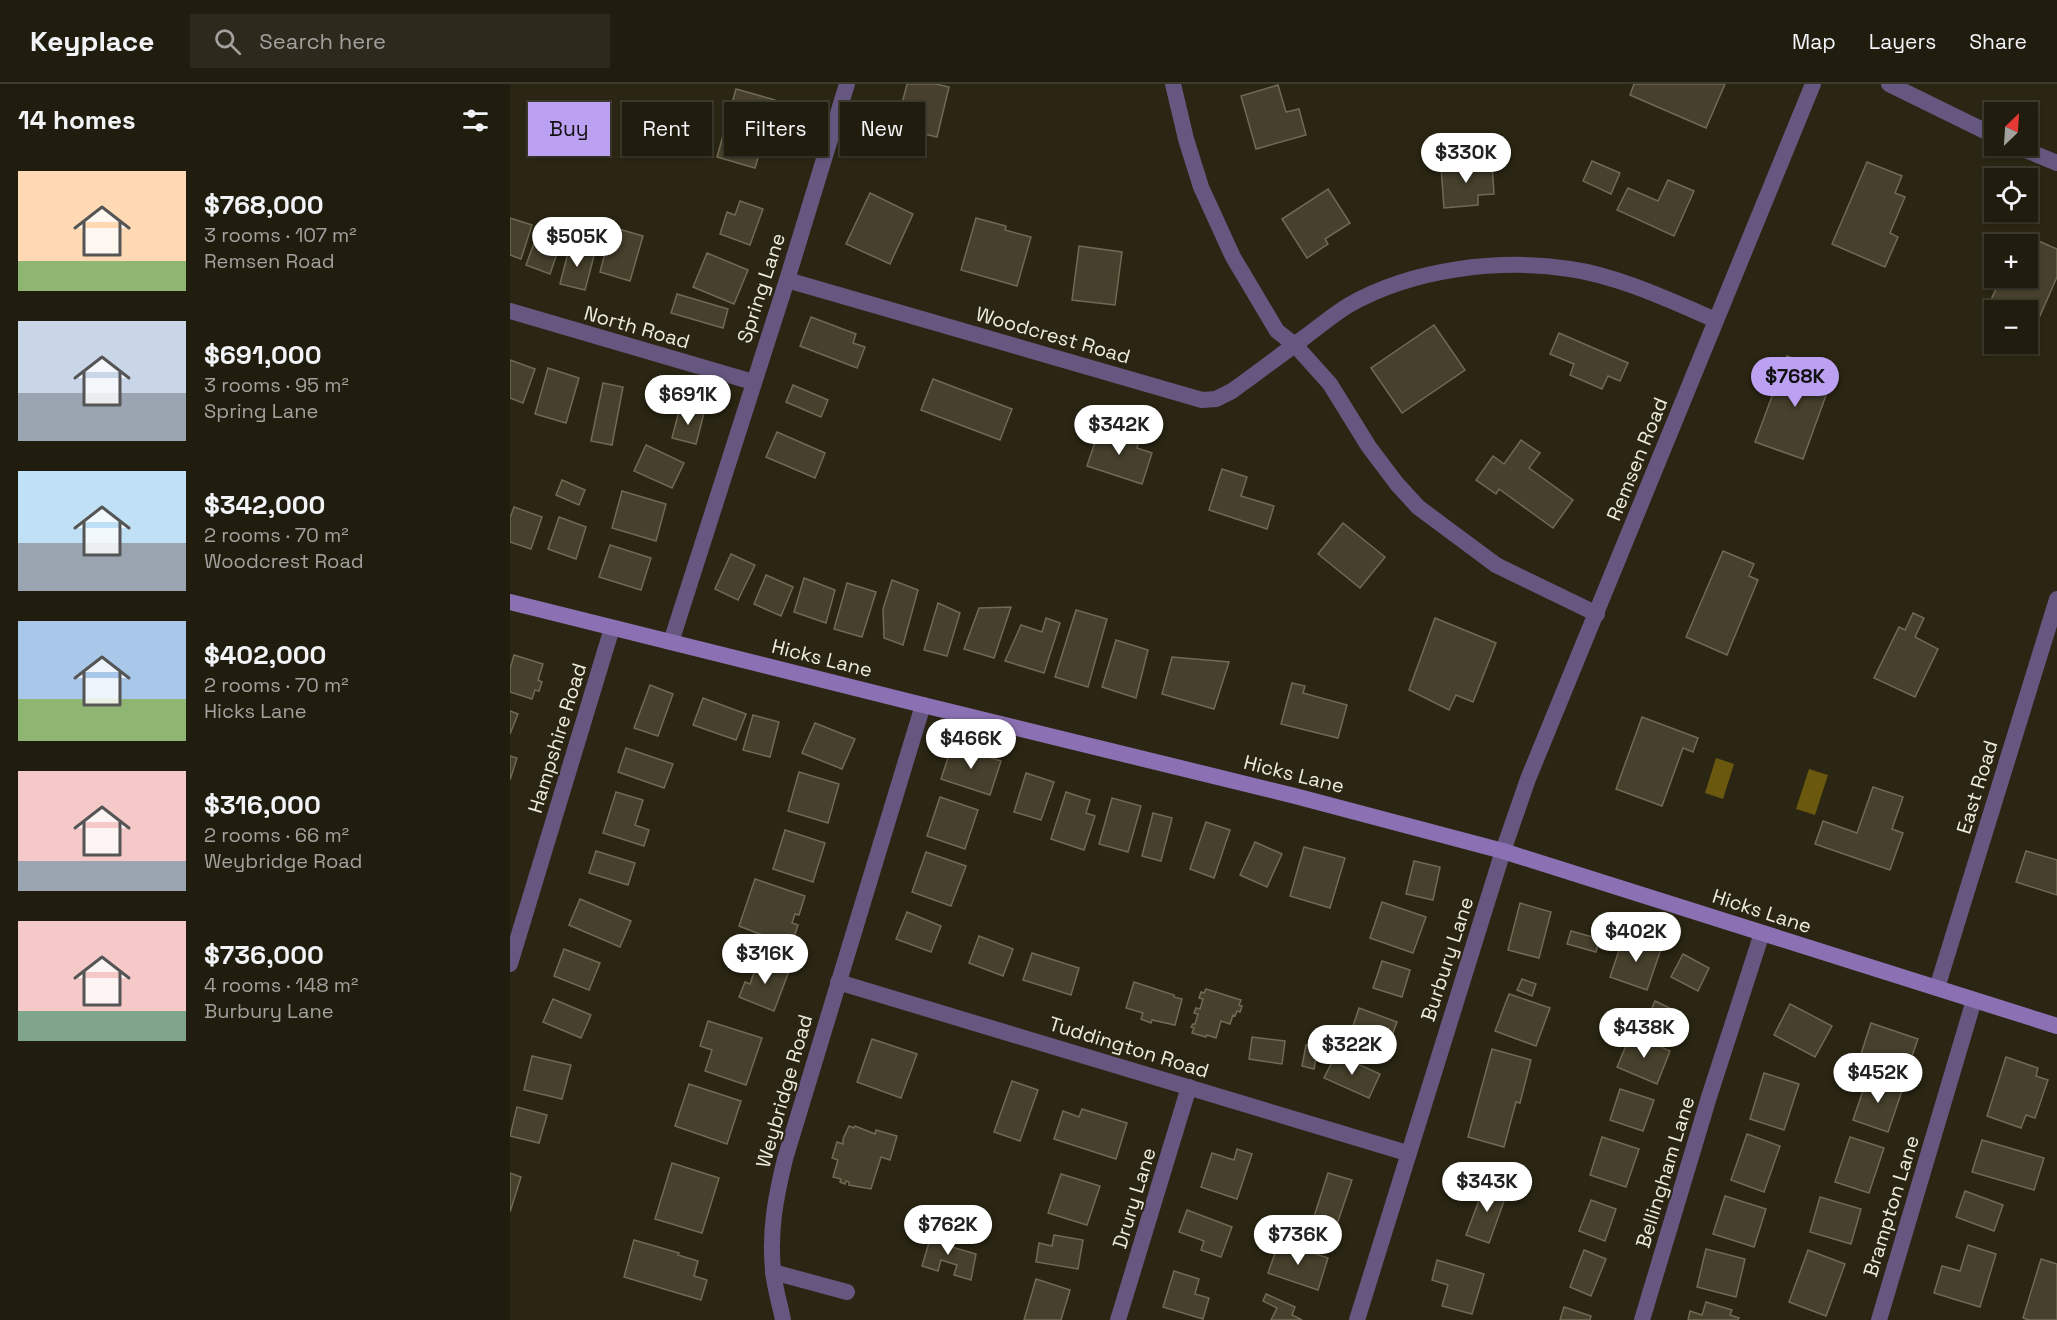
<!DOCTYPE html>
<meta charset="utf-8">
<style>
:root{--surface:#201c0e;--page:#2d291c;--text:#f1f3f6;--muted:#a2a19e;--line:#3d3a2e;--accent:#bca0f2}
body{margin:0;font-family:"Space Grotesk",sans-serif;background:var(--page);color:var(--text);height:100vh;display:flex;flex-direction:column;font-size:22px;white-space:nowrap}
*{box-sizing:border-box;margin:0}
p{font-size:20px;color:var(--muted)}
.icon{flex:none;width:33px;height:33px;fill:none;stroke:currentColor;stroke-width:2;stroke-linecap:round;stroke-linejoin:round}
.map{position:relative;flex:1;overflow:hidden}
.details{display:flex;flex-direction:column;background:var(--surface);width:510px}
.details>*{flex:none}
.top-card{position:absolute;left:18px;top:18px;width:570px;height:54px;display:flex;gap:12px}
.needle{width:39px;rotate:25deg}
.buttons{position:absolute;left:1474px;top:18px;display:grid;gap:12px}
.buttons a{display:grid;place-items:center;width:54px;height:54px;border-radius:0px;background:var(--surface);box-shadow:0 2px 4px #0004,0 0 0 2px var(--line);font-size:30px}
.price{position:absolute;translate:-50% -51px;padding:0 14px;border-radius:21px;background:#fff;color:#222;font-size:20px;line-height:39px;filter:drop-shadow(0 2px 3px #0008)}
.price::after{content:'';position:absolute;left:50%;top:36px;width:18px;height:14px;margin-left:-9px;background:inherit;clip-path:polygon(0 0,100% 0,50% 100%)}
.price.current{background:var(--accent);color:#111}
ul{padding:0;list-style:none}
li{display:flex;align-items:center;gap:18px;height:150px;padding:0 18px}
li span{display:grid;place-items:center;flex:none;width:168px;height:120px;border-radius:0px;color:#555}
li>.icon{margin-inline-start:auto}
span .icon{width:72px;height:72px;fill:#fffc;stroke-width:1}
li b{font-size:26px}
h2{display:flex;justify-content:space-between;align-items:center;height:72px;padding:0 18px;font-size:26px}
.chip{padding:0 21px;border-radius:0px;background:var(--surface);box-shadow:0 2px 4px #0004,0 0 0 2px var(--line);font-size:21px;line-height:54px}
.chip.current{background:var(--accent);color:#111}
header{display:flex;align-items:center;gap:36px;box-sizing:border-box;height:84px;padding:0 30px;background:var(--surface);border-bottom:2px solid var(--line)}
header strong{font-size:28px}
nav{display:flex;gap:33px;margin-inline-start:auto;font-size:21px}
.search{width:420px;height:54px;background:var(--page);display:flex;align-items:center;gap:15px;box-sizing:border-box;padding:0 21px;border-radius:0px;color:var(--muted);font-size:22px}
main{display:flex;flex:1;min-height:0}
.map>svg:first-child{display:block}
.water{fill:#6a580f}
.building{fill:#46402c;stroke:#706a54;stroke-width:1.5}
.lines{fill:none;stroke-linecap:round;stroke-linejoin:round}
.minor{stroke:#665780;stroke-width:16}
.secondary{stroke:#8b71b3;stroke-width:16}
.labels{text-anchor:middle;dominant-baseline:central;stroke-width:4.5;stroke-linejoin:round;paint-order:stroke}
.street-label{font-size:20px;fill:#eeebdf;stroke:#2b2613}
</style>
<header>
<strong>Keyplace</strong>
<div class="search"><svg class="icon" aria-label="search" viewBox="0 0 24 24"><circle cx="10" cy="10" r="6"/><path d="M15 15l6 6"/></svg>Search here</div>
<nav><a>Map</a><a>Layers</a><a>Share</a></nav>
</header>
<main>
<section class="details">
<h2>14 homes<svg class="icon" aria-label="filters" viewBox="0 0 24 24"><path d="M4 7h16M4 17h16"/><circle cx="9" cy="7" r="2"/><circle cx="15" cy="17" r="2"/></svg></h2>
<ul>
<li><span style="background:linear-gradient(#ffd9b3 75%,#8fb573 0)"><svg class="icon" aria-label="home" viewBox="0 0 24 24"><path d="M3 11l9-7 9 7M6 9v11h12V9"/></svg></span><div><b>$768,000</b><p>3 rooms · 107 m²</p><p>Remsen Road</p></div></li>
<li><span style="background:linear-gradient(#c9d6e8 60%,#9aa5b1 0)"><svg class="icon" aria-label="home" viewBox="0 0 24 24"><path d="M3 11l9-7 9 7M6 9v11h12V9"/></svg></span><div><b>$691,000</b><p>3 rooms · 95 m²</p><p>Spring Lane</p></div></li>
<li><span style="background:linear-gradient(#bfe0f5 60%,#9aa5b1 0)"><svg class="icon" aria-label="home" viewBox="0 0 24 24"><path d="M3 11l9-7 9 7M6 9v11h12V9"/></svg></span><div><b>$342,000</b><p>2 rooms · 70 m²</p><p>Woodcrest Road</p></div></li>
<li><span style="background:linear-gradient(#a9c7e8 65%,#8fb573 0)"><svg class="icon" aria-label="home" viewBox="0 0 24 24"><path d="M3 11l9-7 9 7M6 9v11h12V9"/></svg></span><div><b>$402,000</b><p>2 rooms · 70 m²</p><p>Hicks Lane</p></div></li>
<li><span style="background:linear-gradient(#f6c9c9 75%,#9aa5b1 0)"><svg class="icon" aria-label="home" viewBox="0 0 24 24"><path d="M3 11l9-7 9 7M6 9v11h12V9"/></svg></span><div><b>$316,000</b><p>2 rooms · 66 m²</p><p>Weybridge Road</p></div></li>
<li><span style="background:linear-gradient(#f6c9c9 75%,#7fa58c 0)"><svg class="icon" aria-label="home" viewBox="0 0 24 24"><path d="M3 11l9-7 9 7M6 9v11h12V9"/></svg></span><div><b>$736,000</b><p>4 rooms · 148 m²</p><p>Burbury Lane</p></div></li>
</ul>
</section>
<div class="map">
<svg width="1547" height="1236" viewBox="0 0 1547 1236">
<rect width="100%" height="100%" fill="#2b2613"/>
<g class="water">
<path d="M1206,674L1224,680L1213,715L1195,709Z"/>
<path d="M1299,685L1318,691L1305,731L1286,725Z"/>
</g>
<g class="building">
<path d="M397,0H426L439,3L427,53L386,43Z"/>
<path d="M1124,0H1215L1196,44L1120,11Z"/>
<path d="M768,1L776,28L789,25L796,51L746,65L731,12Z"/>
<path d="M226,5L265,16L245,84L207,73Z"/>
<path d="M1082,77L1110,89L1101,110L1073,97Z"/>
<path d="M982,78L984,110L968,111V121L934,124L931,82Z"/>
<path d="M1357,78L1392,92L1385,109L1395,113L1380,149L1388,153L1375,183L1322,160Z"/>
<path d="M1158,96L1184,107L1164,152L1107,126L1118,104L1148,117Z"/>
<path d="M818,105L840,139L815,155L818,160L797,174L772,135Z"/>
<path d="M360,109L403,130L380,180L336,160Z"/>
<path d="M230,117L253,125L240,161L210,150L217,128L225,131Z"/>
<path d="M0,134L22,141L11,175L0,171Z"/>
<path d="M466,134L496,142L495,146L521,153L507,202L451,186Z"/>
<path d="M30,143L53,152L40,190L16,181Z"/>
<path d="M102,143L133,152L120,197L90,188Z"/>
<path d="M1510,149L1547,165V193L1522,250L1518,248V226H1485V234L1475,229L1491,194H1518V160H1505Z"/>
<path d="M60,161L85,168L75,206L50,200Z"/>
<path d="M569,162L612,168L605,221L562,216Z"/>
<path d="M197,169L238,186L224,220L183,203Z"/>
<path d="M167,210L218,225L213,244L161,229Z"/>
<path d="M301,233L346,250L343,259L355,263L347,284L290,262Z"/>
<path d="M924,241L955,286L892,329L861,284Z"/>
<path d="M1049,249L1118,279L1110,297L1098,292L1092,305L1060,291L1064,280L1040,270Z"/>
<path d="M1277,272L1324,289L1293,375L1245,358Z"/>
<path d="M0,276L25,285L13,319L0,314Z"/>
<path d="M38,284L69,294L56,339L25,330Z"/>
<path d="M423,295L502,325L490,356L411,326Z"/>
<path d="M93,299L113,303L102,361L81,357Z"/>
<path d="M283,301L318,316L311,333L276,318Z"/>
<path d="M170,323L194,329L186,360L162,354Z"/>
<path d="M590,343L629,357L627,364L642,369L632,400L577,382Z"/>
<path d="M267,348L315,369L305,394L256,373Z"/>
<path d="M1011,356L1030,369L1019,384L1063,416L1043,444L989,405L986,410L966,396L983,372L994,380Z"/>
<path d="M136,361L174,379L162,404L124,387Z"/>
<path d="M712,385L737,393L731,412L764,422L757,445L699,426Z"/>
<path d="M52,396L75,406L69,421L46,411Z"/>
<path d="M112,407L156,420L146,457L102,444Z"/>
<path d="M4,423L32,433L21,465L0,458V434Z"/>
<path d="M49,433L76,443L66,475L38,465Z"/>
<path d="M833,439L875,473L850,504L808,470Z"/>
<path d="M100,461L141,474L131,506L89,493Z"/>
<path d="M1213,467L1244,480L1239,492L1248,496L1217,571L1176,553Z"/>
<path d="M221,470L245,481L228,516L205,505Z"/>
<path d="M256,491L283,503L271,532L244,520Z"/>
<path d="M294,494L325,506L316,539L284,528Z"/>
<path d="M382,496L408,506L393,561L374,554L373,525Z"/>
<path d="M337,499L366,508L352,553L324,545Z"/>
<path d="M428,519L450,529L437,572L414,566Z"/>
<path d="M501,523L484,574L454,565L469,524Z"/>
<path d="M566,526L597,535L578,603L545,593Z"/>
<path d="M1403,529L1414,534L1405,553L1428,565L1405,613L1364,594L1389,543L1395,546Z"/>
<path d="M536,534L550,539L534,589L495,577L511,541L532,548Z"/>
<path d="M925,534L986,559L963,618L946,611L939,626L899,606Z"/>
<path d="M606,556L638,566L626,614L592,603Z"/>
<path d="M4,571L33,580L28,596L32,598L29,607L25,606L22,615L0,608V585Z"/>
<path d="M662,573L719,578L704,625L652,610Z"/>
<path d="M782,599L795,602L793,609L837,621L828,654L771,640Z"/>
<path d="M140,601L163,610L148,652L124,644Z"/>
<path d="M193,614L236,630L226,656L183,641Z"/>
<path d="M0,627L8,630L0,650Z"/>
<path d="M243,631L269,638L260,673L233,666Z"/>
<path d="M1132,633L1188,654L1183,668L1173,664L1152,722L1106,705Z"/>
<path d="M305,639L345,655L332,685L292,669Z"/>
<path d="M442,662L491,677L480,711L431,695Z"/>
<path d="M116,664L163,680L154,704L108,688Z"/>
<path d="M0,672L7,674L0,696Z"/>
<path d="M289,688L329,700L318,739L278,727Z"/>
<path d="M516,689L544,698L531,736L504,728Z"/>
<path d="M1363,703L1393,713L1382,745L1393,749L1380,786L1305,760L1313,737L1347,749Z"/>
<path d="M106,708L133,716L125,741L139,746L134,762L93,749Z"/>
<path d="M556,708L580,716L576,729L585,732L574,766L541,755Z"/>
<path d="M430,713L468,726L455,765L417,752Z"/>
<path d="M602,714L631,722L618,768L589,760Z"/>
<path d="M643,729L662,734L651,777L632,772Z"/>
<path d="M696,738L720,746L704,794L680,785Z"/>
<path d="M275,746L315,759L303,798L263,785Z"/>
<path d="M745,758L772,770L757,803L730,791Z"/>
<path d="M794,763L835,774L820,824L780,812Z"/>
<path d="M86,767L125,779L118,801L79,789Z"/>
<path d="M1516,767L1547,776V811L1506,798Z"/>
<path d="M416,768L456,782L441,822L402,808Z"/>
<path d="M904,777L930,783L923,816L896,810Z"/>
<path d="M245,795L295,812L289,831L285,830L282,839L288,841L281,862L229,842Z"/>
<path d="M70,815L121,837L110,863L59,841Z"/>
<path d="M872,818L916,833L903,869L860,854Z"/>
<path d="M1010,819L1041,828L1029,874L998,866Z"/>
<path d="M397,828L431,842L421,868L386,855Z"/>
<path d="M1061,847L1090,855L1086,868L1057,860Z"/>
<path d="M469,852L503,865L493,892L459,879Z"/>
<path d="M1114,852L1151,865L1137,906L1100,893Z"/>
<path d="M54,865L90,879L79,906L44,892Z"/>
<path d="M522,869L569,884L561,911L513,896Z"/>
<path d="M1173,870L1199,884L1188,907L1161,893Z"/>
<path d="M249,875L279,887L264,927L229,913L235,898L240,900Z"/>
<path d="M872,877L900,886L892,913L863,904Z"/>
<path d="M1012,895L1026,900L1022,912L1007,906Z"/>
<path d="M624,898L664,911V913L672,915L665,941L642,936L641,939L631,935L633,929L616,924Z"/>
<path d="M696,905L731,916L729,921L732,922L730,928L727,927L725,932L723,931L720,940L711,937L706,954L697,951L696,953L682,949L684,944L681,943L683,940H685L688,930L684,929L686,924L690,925L693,915L689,914L691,908L694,909Z"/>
<path d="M999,910L1040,924L1026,962L985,947Z"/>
<path d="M43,915L81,931L71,954L33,938Z"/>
<path d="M1145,917L1166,927L1157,947L1136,937Z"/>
<path d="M1280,920L1322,942L1305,973L1264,951Z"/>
<path d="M849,924L887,938L875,971L838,957Z"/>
<path d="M198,937L252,954L236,1001L195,987L202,966L190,962Z"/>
<path d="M1361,939L1408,955L1396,989L1350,973Z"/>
<path d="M1121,950L1160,967L1147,1000L1107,983Z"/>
<path d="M742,953L775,957L772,980L739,975Z"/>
<path d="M362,955L407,970L391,1014L347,998Z"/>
<path d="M796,961L808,964L804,985L792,982Z"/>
<path d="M982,965L1021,976L1010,1019L1006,1018L994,1063L958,1053Z"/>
<path d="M826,970L870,990L859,1014L814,994Z"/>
<path d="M22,972L61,981L52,1015L14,1006Z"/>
<path d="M1496,973L1528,984L1526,992L1538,996L1525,1034L1516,1031L1511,1044L1477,1032Z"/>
<path d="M1254,989L1289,1000L1274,1046L1240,1035Z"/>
<path d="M1358,992L1393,1004L1378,1048L1343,1036Z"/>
<path d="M502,997L528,1006L510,1057L484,1048Z"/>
<path d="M179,1000L231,1017L217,1060L165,1042Z"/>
<path d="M1110,1005L1144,1016L1133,1047L1100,1036Z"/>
<path d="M7,1023L37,1031L29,1059L0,1052Z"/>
<path d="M572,1025L617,1039L606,1075L544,1055L553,1027L569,1033Z"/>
<path d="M339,1042L344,1044L345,1042L365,1050L366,1046L387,1052L380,1076L371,1073L361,1105L339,1101V1098L336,1097L335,1100L330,1098L331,1095L323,1093L328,1076L322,1074L327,1058L333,1060V1055Z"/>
<path d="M1237,1050L1270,1062L1254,1108L1221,1096Z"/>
<path d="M1092,1053L1129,1065L1116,1103L1080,1091Z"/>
<path d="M1340,1053L1374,1064L1359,1109L1325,1098Z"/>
<path d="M1472,1056L1534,1074L1524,1106L1462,1088Z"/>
<path d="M727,1065L742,1070L727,1115L691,1103L702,1069L724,1076Z"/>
<path d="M162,1079L209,1094L192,1149L145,1135Z"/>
<path d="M0,1089L11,1093L0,1128Z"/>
<path d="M818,1089L842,1096L825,1146L802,1139Z"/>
<path d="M551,1090L590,1102L577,1141L538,1129Z"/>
<path d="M976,1098L998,1106L979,1159L956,1151Z"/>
<path d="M1455,1107L1493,1121L1484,1147L1446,1133Z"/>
<path d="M1215,1112L1256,1125L1244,1163L1203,1150Z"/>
<path d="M1310,1113L1351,1125L1341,1160L1300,1148Z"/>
<path d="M1081,1116L1106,1125L1095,1157L1069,1147Z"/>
<path d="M677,1126L722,1143L711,1173L691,1166L694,1157L669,1148Z"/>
<path d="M423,1145L438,1150L435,1161L466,1170L461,1196L444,1191L447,1181L431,1176L428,1187L412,1182Z"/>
<path d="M544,1151L573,1156L568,1185L526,1178L529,1159L542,1162Z"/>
<path d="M124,1156L169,1169L168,1171L188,1177L184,1192L197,1196L191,1216L114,1193Z"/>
<path d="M769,1158L818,1174L808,1206L758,1189Z"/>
<path d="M1458,1161L1486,1170L1470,1223L1424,1209L1432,1182L1450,1187Z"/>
<path d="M1196,1165L1235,1175L1226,1213L1187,1203Z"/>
<path d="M1074,1166L1096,1175L1081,1212L1060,1203Z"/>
<path d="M1298,1166L1335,1180L1316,1232L1279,1218Z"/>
<path d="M1531,1175L1547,1180V1236H1519L1513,1234Z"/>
<path d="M927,1176L974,1190L962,1230L932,1222L938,1201L922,1196Z"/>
<path d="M664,1187L689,1195L685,1210L699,1214L693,1235L653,1223Z"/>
<path d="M526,1195L560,1206L551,1236H514Z"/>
<path d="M756,1210L785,1223L782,1231L792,1236H761L767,1224L753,1217Z"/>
<path d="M1196,1218L1222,1226L1220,1231L1229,1234L1228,1236H1178L1180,1227L1192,1231Z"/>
<path d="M1054,1223L1081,1232L1080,1236H1050Z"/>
</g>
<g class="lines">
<g class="minor">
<path d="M663,0L676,55L691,103L723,173L767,247L785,261L820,300L859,363L887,400L908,423L986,481L1087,530"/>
<path d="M1379,0L1485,52"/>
<path d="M1506,62L1547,79"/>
<path d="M277,196L692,316L706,315L722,307C747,289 771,271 795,253C810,242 824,230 839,221C902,185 989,174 1060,185C1109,192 1161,217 1206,236"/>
<path d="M0,227L243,298"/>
<path d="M161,558L277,196L337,0"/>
<path d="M0,880L102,544"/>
<path d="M328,898L897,1069"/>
<path d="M1427,904L1547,515"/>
<path d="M263,1188L337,1208"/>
<path d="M273,1236C270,1220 264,1202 263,1186C259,1147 266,1112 275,1075L413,621"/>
<path d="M608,1236L679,1003"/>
<path d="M847,1236L993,767L1018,695L1303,0"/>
<path d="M1132,1236L1199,1013L1252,849"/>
<path d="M1369,1236L1464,916"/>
</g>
<path class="secondary" d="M0,518L413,621L785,712L993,767L1547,942"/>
</g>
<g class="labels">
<g class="street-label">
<text transform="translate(251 204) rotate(-72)">Spring Lane</text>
<text transform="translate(127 243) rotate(16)">North Road</text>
<text transform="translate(543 251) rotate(16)">Woodcrest Road</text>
<text transform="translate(1127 375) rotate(-68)">Remsen Road</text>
<text transform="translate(312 574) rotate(14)">Hicks Lane</text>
<text transform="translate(47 654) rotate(-73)">Hampshire Road</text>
<text transform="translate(784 690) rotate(14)">Hicks Lane</text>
<text transform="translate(1467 703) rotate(-73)">East Road</text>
<text transform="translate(1252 827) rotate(18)">Hicks Lane</text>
<text transform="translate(937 875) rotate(-72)">Burbury Lane</text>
<text transform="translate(619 963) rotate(17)">Tuddington Road</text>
<text transform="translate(274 1007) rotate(-74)">Weybridge Road</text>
<text transform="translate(1155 1088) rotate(-73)">Bellingham Lane</text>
<text transform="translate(624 1114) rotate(-73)">Drury Lane</text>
<text transform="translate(1381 1122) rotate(-73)">Brampton Lane</text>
</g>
</g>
</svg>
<div class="buttons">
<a><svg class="needle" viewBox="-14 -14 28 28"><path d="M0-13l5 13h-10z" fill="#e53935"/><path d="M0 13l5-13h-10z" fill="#a2a19e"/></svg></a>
<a><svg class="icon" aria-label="locate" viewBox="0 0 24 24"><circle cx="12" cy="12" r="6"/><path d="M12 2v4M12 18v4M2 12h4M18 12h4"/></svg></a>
<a>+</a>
<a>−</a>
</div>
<b class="price" style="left:956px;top:100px">$330K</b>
<b class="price" style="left:67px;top:184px">$505K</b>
<b class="price current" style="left:1285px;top:324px">$768K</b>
<b class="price" style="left:178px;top:342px">$691K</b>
<b class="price" style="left:609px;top:372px">$342K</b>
<b class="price" style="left:461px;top:686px">$466K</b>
<b class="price" style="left:1126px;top:879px">$402K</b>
<b class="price" style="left:255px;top:901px">$316K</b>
<b class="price" style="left:1134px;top:975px">$438K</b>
<b class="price" style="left:842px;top:992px">$322K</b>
<b class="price" style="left:1368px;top:1020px">$452K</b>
<b class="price" style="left:977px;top:1129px">$343K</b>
<b class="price" style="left:438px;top:1172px">$762K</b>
<b class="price" style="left:788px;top:1182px">$736K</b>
<div class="top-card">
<a class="chip current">Buy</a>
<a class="chip">Rent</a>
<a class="chip">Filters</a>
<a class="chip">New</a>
</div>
</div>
</main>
